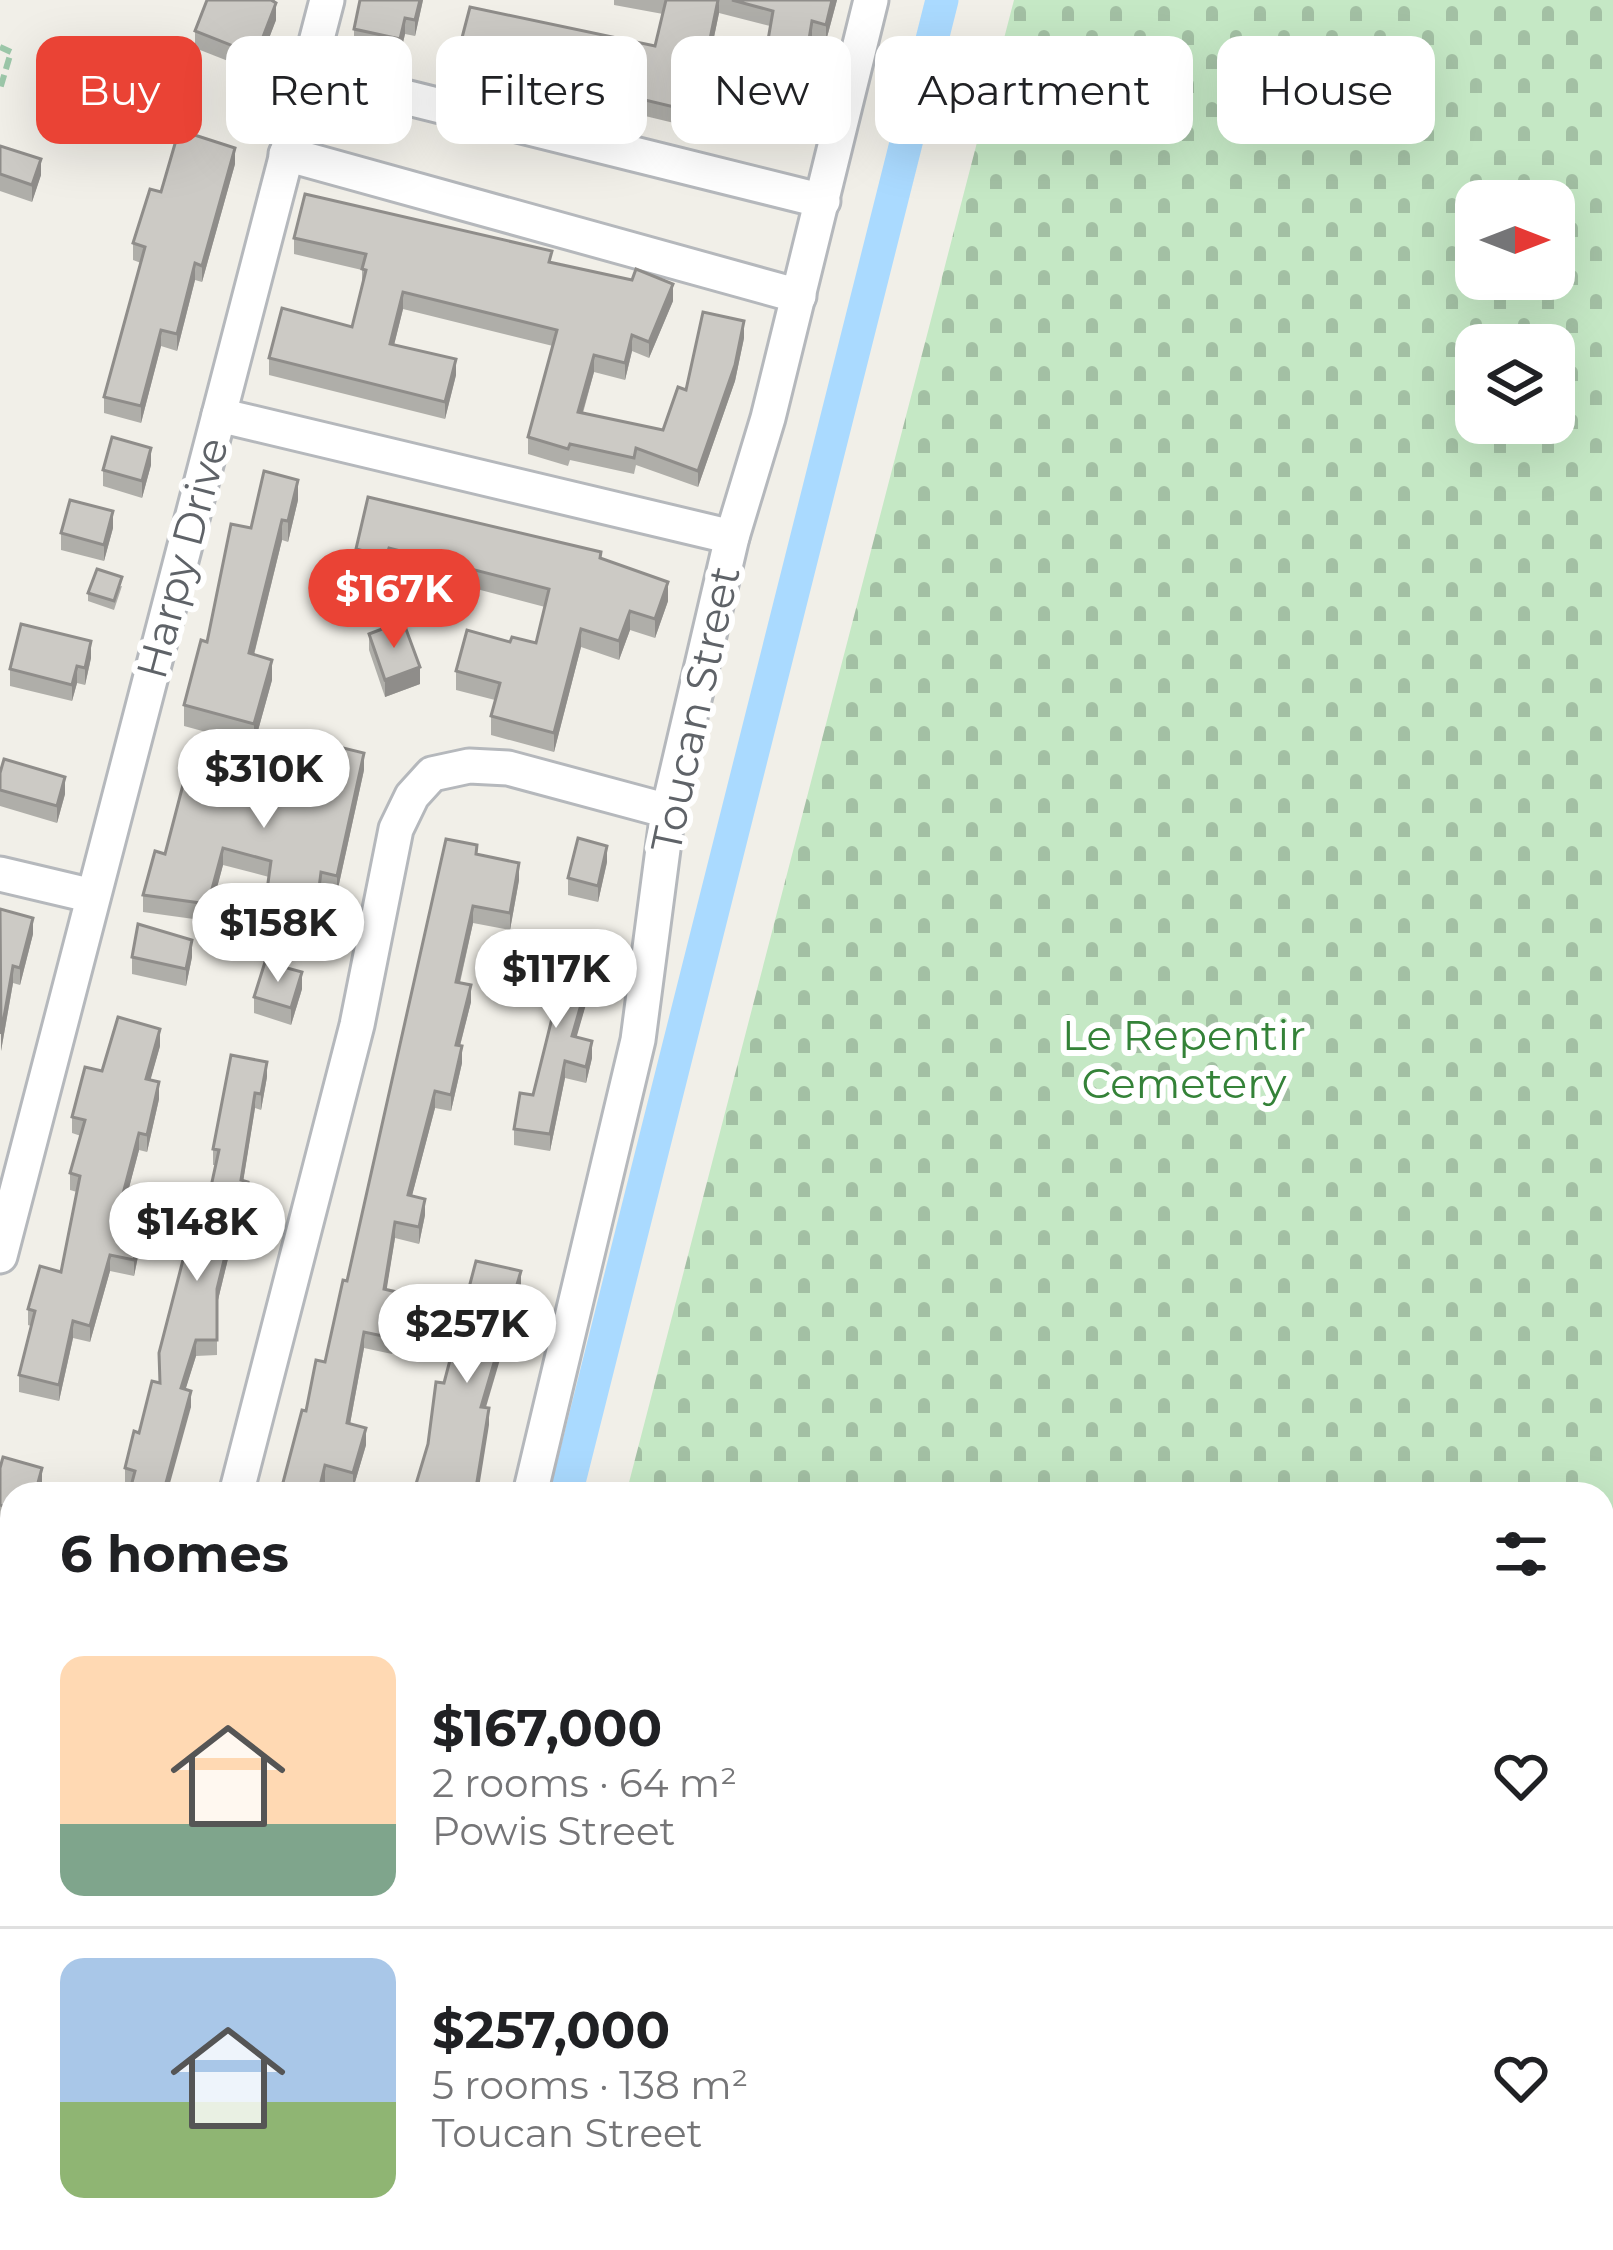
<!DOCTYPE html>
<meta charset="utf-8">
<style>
:root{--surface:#fff;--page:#f2f2f2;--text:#202124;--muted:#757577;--line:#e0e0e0;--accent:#ea4335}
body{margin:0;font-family:Montserrat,sans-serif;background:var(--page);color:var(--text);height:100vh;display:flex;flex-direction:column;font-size:45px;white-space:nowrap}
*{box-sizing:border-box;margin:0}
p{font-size:39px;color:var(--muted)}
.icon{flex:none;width:66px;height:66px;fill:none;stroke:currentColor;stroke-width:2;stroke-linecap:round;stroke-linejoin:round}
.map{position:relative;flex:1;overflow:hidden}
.drawer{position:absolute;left:0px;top:1482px;width:1614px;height:768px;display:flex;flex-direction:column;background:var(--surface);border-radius:36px 36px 0 0;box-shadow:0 12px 48px #0002}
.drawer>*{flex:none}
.banner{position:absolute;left:36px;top:36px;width:1542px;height:108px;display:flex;gap:24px}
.needle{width:78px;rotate:90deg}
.controls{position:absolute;left:1455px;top:180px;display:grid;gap:24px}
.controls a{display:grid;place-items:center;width:120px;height:120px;border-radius:24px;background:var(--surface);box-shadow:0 12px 48px #0002;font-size:60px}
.price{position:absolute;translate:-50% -102px;padding:0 27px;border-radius:42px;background:#fff;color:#222;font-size:39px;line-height:78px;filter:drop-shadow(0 3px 6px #0008)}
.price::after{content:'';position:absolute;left:50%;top:72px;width:36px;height:27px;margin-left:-18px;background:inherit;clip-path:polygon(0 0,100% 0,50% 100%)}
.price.current{background:var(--accent);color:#fff}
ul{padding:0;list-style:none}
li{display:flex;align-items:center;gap:36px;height:300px;padding:0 60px}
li+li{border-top:3px solid var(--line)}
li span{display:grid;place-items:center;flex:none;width:336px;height:240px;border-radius:24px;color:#555}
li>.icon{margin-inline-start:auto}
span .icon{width:144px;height:144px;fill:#fffc;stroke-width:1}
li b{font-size:51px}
h2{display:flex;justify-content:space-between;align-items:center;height:144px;padding:0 60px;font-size:51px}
.pill{padding:0 42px;border-radius:24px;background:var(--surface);box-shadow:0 12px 48px #0002;font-size:42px;line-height:108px}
.pill.current{background:var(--accent);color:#fff}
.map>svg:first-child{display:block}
.cemetery{fill:url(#cemetery-stones);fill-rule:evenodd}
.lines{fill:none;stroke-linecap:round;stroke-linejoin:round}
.canal{stroke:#aadaff;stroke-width:33}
.minor-casing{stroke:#b5b8bc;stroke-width:39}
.path{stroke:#9cc7a9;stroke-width:6;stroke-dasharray:12 6;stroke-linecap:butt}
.minor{stroke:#fff;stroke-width:33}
.wall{fill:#afaea9}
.shaded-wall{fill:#8f8d8a}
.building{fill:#cccac5;stroke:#8f8d8a;stroke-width:3}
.labels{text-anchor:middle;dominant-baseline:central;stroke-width:12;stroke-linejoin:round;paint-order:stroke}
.street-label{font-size:42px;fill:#5f6368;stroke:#fff}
.park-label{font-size:42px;fill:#348238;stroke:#fff}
</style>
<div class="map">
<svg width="1613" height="2250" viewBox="0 0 1613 2250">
<defs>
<pattern id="cemetery-stones" width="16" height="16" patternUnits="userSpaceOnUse" patternTransform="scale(3)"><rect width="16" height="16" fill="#c5e8c5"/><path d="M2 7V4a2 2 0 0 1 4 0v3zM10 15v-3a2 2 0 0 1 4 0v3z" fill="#a3c0a4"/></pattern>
</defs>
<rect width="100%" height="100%" fill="#f1efe8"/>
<path class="cemetery" d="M1014,0H1613V2250H429L433,2238H1602V1494H626ZM1476,201H1554V279H1476ZM1476,345H1554V423H1476Z"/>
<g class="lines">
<g class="canal">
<path d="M566,1494L942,0"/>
<path d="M375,2250L378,2238"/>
</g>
<g class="minor-casing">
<g id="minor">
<path d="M308,73L823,201"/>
<path d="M286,154L799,296"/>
<path d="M219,415L732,537"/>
<path d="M0,874L93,896"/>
<path d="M0,1256L327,0"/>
<path d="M236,1494L357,1025L396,829L412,796L432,774L469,766L508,768L668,811"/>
<path d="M530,1494L638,1040L668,811L732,537L768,418L871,0"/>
<path d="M0,1566L12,1569"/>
<path d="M0,1914L12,1917"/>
<path d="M31,2250L35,2238"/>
<path d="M325,2250L328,2238"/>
</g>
</g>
<path class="path" d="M0,47L11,52L0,89"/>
<use href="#minor" class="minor"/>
</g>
<g class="wall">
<path d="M207,0H275L276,20L256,72L195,48V31Z"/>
<path d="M360,0H423L415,36L405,34L400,55L354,45V29Z"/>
<path d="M614,0H837L826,41L812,37L803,92L763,85V69L770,26L719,13L695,128L620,110L619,113L577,104V86L495,65L491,78L458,70V53L470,7L655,46L663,14L614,5Z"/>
<path d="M0,146L41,175L32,202L0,191Z"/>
<path d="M235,164L202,282L195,280L177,351L161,346L141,423L104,413V397L141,263L133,260V243L161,192Z"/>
<path d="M294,238L552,262L673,301L649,358L632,351L625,380L594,372L583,413L663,430L686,390L744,338L735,381L698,487L636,465L634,474L570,460L568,466L528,454V437L553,346L403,309L394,345L456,375L445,419L269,375V358L352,327L362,286V270L294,254Z"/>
<path d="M151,465L142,498L103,486V470Z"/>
<path d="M368,497L601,559L668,601L655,638L630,630L619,660L581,647L554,752L491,735V716L495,700L456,690V671L510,642L536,643L545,607L389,566L386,576L356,568V549Z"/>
<path d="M298,500L288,542L282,540L254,655L272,680L254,745L184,726V705L251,528Z"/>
<path d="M113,528L104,561L61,550V533Z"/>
<path d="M122,586L114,610L88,601V593Z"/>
<path d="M369,634L420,684L385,697L369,650Z"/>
<path d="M91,658L85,685L77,683L72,701L10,686V669Z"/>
<path d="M364,770L337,893L321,889L315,936L264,929L269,877L223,865L208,921L143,912V895L165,854L279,801Z"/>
<path d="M0,773L65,794L57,823L0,806Z"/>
<path d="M477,855L519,880L510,930L473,923L460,983L471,1002L460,1046L462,1063L451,1111L435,1108L412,1195L425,1215L419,1244L395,1238L386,1290L401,1310L392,1354L364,1348L350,1424L366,1445L353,1489L325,1482L306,1411L325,1362L347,1281Z"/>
<path d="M607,862L598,902L568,895V878Z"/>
<path d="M0,909L33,934L20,985L13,983L1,1051Z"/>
<path d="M132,957H192L186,986L132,974Z"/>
<path d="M595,973L576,1037L592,1058L586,1083L565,1078L550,1151L514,1145V1129L533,1095L555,1006L526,997V981Z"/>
<path d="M302,989L291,1025L254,1013V997Z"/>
<path d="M160,1046L150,1080L159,1099L147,1152L139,1150L124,1206L144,1227L134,1276L110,1271L90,1342L73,1338L59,1401L19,1392V1375L31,1326L28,1325V1309L61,1272L77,1192L70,1190V1173L81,1136L72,1133V1117L102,1071Z"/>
<path d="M267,1077L261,1110L255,1108L243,1181L248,1197L241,1231L235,1230L217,1304V1355L196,1356L185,1390L191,1407L131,1485L125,1483V1468L160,1383L201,1232L216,1165H213V1149Z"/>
<path d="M0,1468L42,1484L12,1494V1525L0,1521Z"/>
<path d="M0,1623L12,1626L10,1723L0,1720Z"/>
<path d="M0,1799L12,1803V1855L0,1852Z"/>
</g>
<g class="shaded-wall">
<path d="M420,0H423L415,36V20Z"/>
<path d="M719,0V13L695,128V112Z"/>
<path d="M832,0H837L826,41V25Z"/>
<path d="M276,3V20L256,72V55Z"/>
<path d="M405,18V34L400,55V39Z"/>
<path d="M812,21V37L803,92V76Z"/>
<path d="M495,49V65L491,78V62Z"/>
<path d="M235,148V164L202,282V266Z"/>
<path d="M41,159V175L32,202V185Z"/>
<path d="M195,263V280L177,351V334Z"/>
<path d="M673,284V301L649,358V342Z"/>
<path d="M403,292V309L390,361V344Z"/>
<path d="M744,321V338L735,381L698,487V471Z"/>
<path d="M161,330V346L141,423V406Z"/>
<path d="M632,335V351L625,380V363Z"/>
<path d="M594,355V372L578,428V412Z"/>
<path d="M456,359V375L445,419V402Z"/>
<path d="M151,448V465L142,498V481Z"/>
<path d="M298,480V500L288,542V521Z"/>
<path d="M113,511V528L104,561V545Z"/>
<path d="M282,520V540L249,674V653Z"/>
<path d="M668,582V601L655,638V619Z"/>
<path d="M630,611V630L619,660V641Z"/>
<path d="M581,629V647L554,752V733Z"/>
<path d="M91,641V658L85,685V668Z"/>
<path d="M272,660V680L254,745V724Z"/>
<path d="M77,666V683L72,701V685Z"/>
<path d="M420,667V684L385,697V680Z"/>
<path d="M364,753V770L337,893V876Z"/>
<path d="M65,777V794L57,823V806Z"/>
<path d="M607,846V862L598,902V886Z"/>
<path d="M223,848V865L208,921V904Z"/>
<path d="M519,863V880L510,930V913Z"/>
<path d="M321,872V889L315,936V920Z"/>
<path d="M473,906V923L456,998V982Z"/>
<path d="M33,918V934L20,985V968Z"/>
<path d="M192,940V957L186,986V969Z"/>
<path d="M595,956V973L572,1053V1036Z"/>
<path d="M13,966V983L1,1051V1034Z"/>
<path d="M302,972V989L291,1025V1008Z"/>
<path d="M471,985V1002L456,1061V1045Z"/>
<path d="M160,1029V1046L146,1096V1079Z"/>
<path d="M592,1041V1058L586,1083V1067Z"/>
<path d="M462,1046V1063L451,1111V1095Z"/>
<path d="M565,1061V1078L550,1151V1134Z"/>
<path d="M267,1062V1077L261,1110V1094Z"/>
<path d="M159,1082V1099L147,1152V1135Z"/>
<path d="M435,1091V1108L408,1211V1195Z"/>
<path d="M255,1093V1108L241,1195V1180Z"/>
<path d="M139,1133V1150L120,1222V1205Z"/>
<path d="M248,1182V1197L241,1231V1216Z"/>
<path d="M425,1199V1215L419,1244V1227Z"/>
<path d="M144,1210V1227L134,1276V1260Z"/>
<path d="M235,1215V1230L217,1304V1289Z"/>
<path d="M395,1222V1238L384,1306V1289Z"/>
<path d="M110,1255V1271L90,1342V1326Z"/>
<path d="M521,1271V1288L481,1424V1407Z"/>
<path d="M401,1293V1310L392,1354V1338Z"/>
<path d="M73,1321V1338L59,1401V1385Z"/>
<path d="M364,1332V1348L347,1440V1423Z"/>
<path d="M196,1340V1356L181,1404V1388Z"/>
<path d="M191,1391V1407L167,1494H163Z"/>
<path d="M489,1408V1425L478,1494H475Z"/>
<path d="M366,1428V1445L353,1489V1473Z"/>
<path d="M325,1465V1482L322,1494H318Z"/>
<path d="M42,1468V1484L40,1494H35Z"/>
<path d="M12,2083V2098L0,2140V2125Z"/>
<path d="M126,2238H131L128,2250H123Z"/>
</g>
<g class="building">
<path d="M207,0H271L276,3L256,55L195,31Z"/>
<path d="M360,0H420L415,20L405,18L400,39L354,29Z"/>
<path d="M666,0H718L695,112L620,94L619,97L577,88L580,71L495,49L491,62L458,53L470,7L655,46Z"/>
<path d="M732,0H832L826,25L812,21L803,76L763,69L773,11Z"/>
<path d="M179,130L235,148L202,266L195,263L177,334L161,330L141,406L104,397L145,247L133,243L150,189L161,192Z"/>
<path d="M0,146L41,159L32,185L0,174Z"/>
<path d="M305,194L552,251L549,262L632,280L636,269L673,284L649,342L632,335L625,363L594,355L578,412L663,430L678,387L686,390L703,312L744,321L735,365L698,471L636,448L634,458L570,444L568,449L528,437L557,330L403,292L390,344L456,359L445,402L269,358L282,308L352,327L366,270L362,269L366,254L294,238Z"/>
<path d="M112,437L151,448L142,481L103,470Z"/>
<path d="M264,471L298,480L288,521L282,520L249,653L272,660L254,724L184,705L201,640L207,642L231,524L251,528Z"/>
<path d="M368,497L601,552L600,558L668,582L655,619L630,611L619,641L581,629L554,733L491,716L500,683L456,671L467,630L510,642L512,637L536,643L549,589L389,548L386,557L356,549Z"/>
<path d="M70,500L113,511L104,545L61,533Z"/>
<path d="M97,569L122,577L114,601L88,593Z"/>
<path d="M403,621L420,667L385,680L369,634Z"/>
<path d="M21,624L91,641L85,668L77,666L72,685L10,669Z"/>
<path d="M294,736L364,753L337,876L321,872L315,920L264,912L271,861L223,848L208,904L143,895L155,851L165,854L185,777L279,801Z"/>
<path d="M4,759L65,777L57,806L0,790V773Z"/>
<path d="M578,838L607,846L598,886L568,878Z"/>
<path d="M446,839L477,845L476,854L519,863L510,913L473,906L456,982L471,985L456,1045L462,1046L451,1095L435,1091L408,1195L425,1199L419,1227L395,1222L384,1289L401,1293L392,1338L364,1332L347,1423L366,1428L353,1473L325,1465L318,1494H280L302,1410L306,1411L316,1360L325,1362L343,1280L347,1281Z"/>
<path d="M0,909L33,918L20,968L13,966L1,1034Z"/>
<path d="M138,924L192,940L186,969L132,957Z"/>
<path d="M538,940L595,956L572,1036L592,1041L586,1067L565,1061L550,1134L514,1129L520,1093L533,1095L559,990L526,981Z"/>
<path d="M265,962L302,972L291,1008L254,997Z"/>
<path d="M118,1017L160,1029L146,1079L159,1082L147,1135L139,1133L120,1205L144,1210L134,1260L110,1255L90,1326L73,1321L59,1385L19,1375L35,1311L28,1309L40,1266L61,1272L80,1176L70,1173L85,1120L72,1117L85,1067L102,1071Z"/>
<path d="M231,1055L267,1062L261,1094L255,1093L241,1180L248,1182L241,1216L235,1215L217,1289V1340H196L181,1388L191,1391L163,1494H129L135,1471L125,1468L134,1431L139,1433L152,1381L160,1383L159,1353L191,1229L201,1232L219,1150L213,1149Z"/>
<path d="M476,1261L521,1271L481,1407L489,1408L475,1494H413L428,1444L436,1382L444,1383Z"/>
<path d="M3,1457L42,1468L35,1494H12V1508L0,1505V1468Z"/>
<path d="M0,1623L12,1626V1702L10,1708L0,1705Z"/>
<path d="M0,1799L12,1803V1830L0,1827Z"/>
<path d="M3,1965L12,1967V2083L0,2125V1980Z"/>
<path d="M89,2238H126L123,2250H74L77,2239L88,2241Z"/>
<path d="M201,2238H276L272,2250H198Z"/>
</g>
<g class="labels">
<g class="street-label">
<text transform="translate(182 558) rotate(-75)">Harpy Drive</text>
<text transform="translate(695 709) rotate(-78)">Toucan Street</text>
</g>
<g class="park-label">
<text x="1184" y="1035">Le Repentir<tspan x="1184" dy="48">Cemetery</tspan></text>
</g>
</g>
</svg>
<div class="controls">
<a><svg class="needle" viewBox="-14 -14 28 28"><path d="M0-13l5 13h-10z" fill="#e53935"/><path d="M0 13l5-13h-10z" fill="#757577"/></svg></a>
<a><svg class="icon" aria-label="layers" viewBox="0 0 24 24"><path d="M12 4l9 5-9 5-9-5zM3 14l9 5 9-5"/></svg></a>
</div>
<b class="price current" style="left:394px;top:651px">$167K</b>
<b class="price" style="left:264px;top:831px">$310K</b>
<b class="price" style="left:278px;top:985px">$158K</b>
<b class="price" style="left:556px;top:1031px">$117K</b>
<b class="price" style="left:197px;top:1284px">$148K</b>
<b class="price" style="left:467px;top:1386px">$257K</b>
<div class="banner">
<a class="pill current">Buy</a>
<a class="pill">Rent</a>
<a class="pill">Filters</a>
<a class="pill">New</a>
<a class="pill">Apartment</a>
<a class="pill">House</a>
</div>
<section class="drawer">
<h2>6 homes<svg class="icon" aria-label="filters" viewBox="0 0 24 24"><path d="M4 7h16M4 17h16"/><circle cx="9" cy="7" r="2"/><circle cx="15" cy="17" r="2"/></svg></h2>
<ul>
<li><span style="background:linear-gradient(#ffd9b3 70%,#7fa58c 0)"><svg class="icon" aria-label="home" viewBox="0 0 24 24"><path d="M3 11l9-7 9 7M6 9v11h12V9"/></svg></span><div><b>$167,000</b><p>2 rooms · 64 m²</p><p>Powis Street</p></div><svg class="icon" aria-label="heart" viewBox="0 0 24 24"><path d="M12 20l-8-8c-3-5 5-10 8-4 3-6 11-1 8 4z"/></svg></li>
<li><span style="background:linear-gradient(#a9c7e8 60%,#8fb573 0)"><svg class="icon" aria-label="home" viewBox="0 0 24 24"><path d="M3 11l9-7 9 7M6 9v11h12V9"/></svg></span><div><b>$257,000</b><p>5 rooms · 138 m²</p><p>Toucan Street</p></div><svg class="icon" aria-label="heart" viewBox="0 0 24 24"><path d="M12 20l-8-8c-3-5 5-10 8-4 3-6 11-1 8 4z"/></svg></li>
</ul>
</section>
</div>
